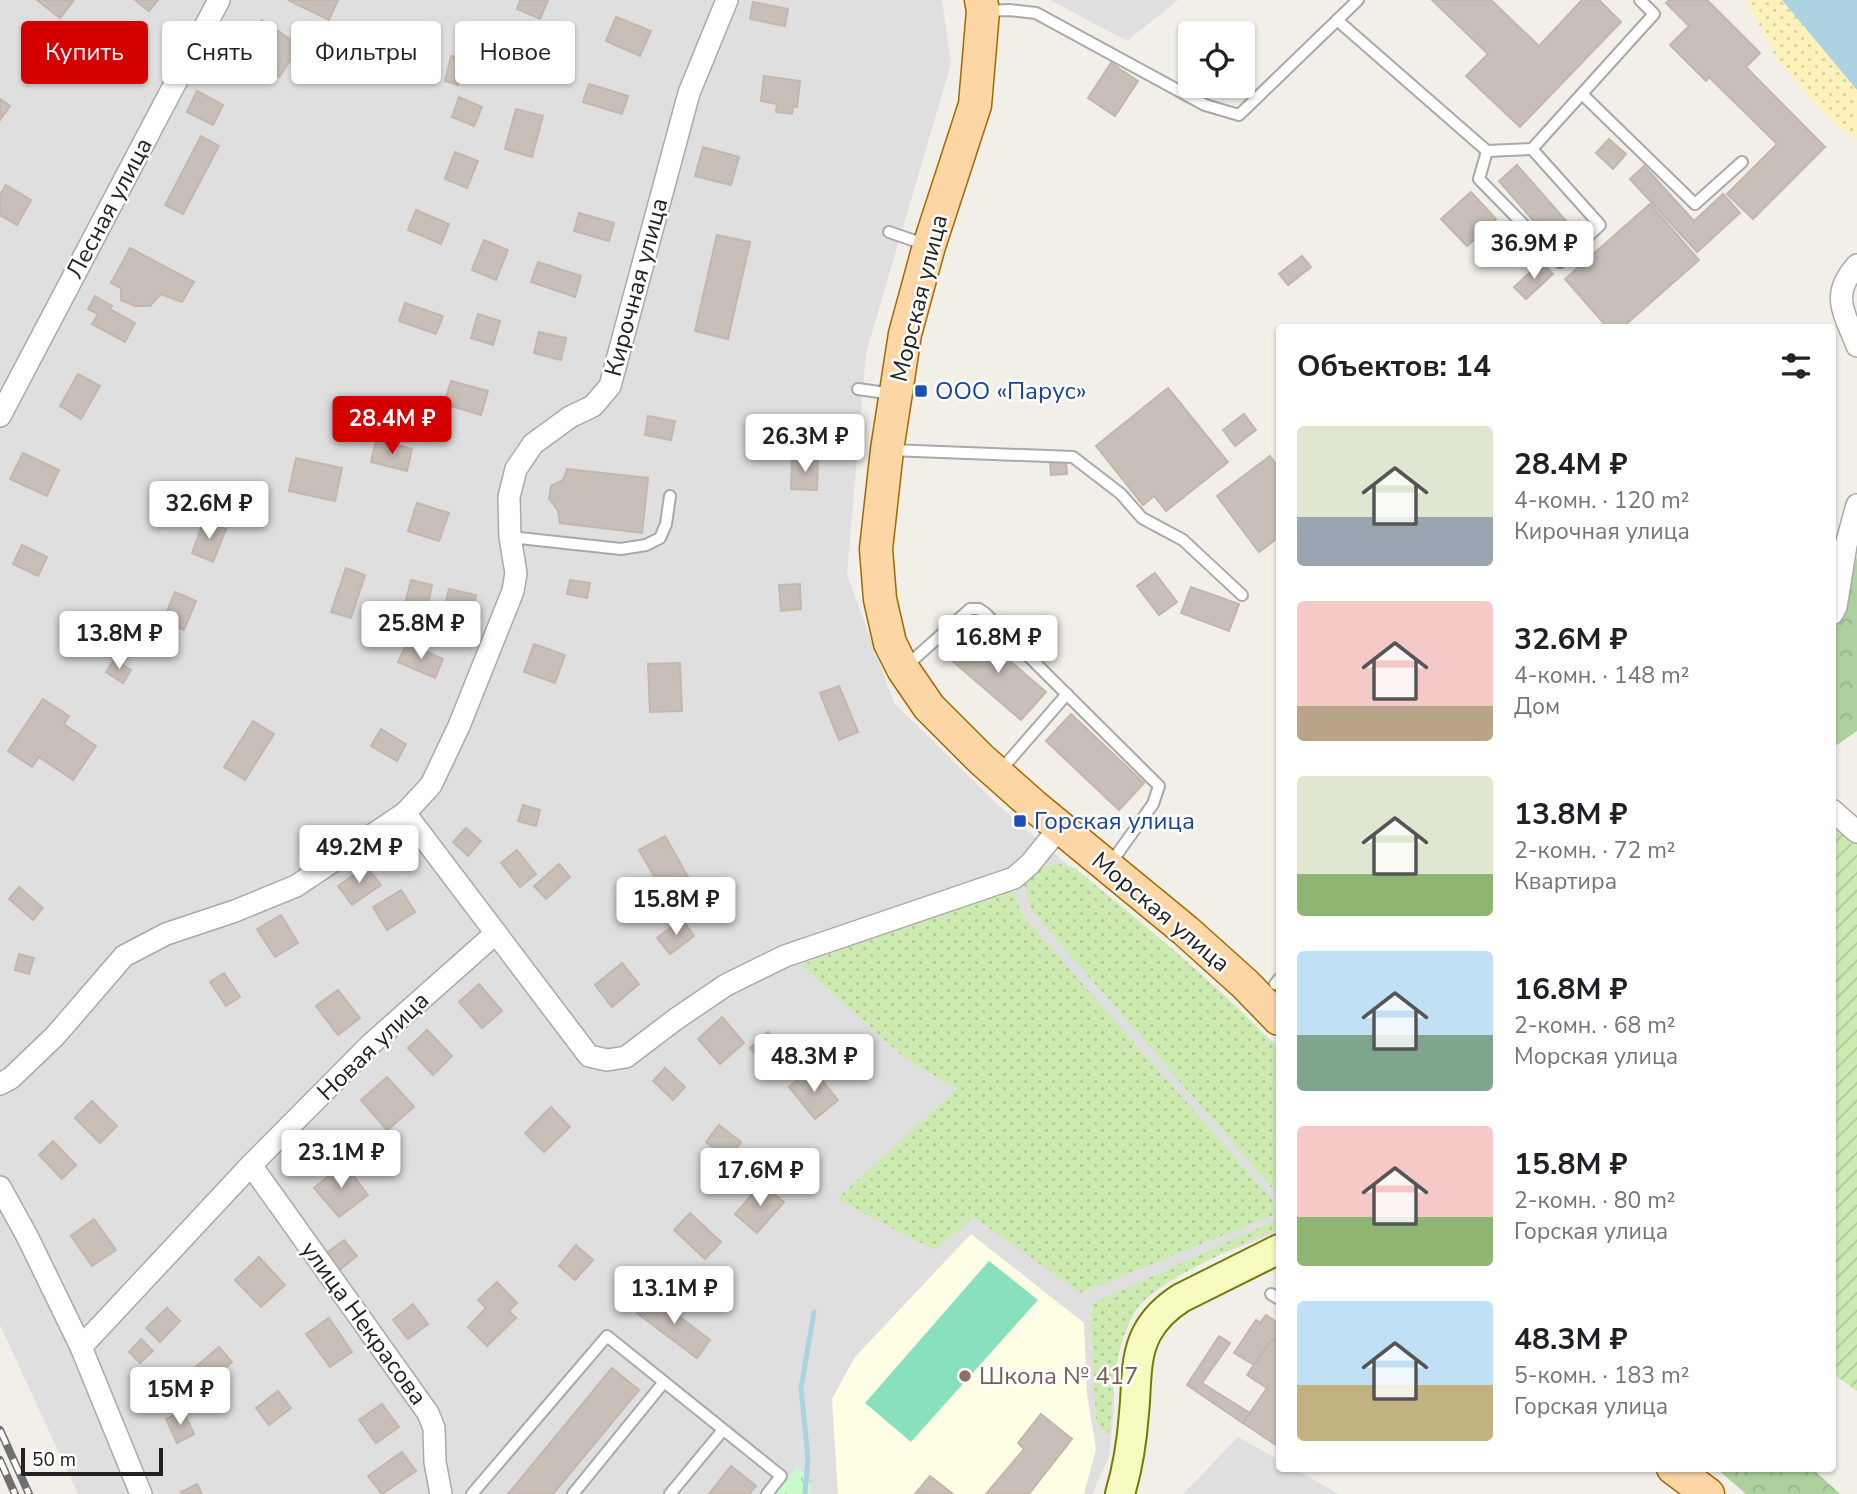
<!DOCTYPE html>
<html lang="ru">
<meta charset="utf-8">
<style>
:root{--surface:#fff;--page:#f2f2f2;--text:#202124;--muted:#757577;--accent:#d40000}
body{margin:0;font-family:"Nunito Sans",sans-serif;background:var(--page);color:var(--text);height:100vh;display:flex;flex-direction:column;font-size:26px;white-space:nowrap}
*{box-sizing:border-box;margin:0}
p{font-size:23px;color:var(--muted)}
.icon{flex:none;width:38px;height:38px;fill:none;stroke:currentColor;stroke-width:2;stroke-linecap:round;stroke-linejoin:round}
.map{position:relative;flex:1;overflow:hidden}
.side{position:absolute;left:1276px;top:324px;width:560px;height:1148px;display:flex;flex-direction:column;background:var(--surface);border-radius:7px;box-shadow:0 2px 5px #0004}
.side>*{flex:none}
.guide{position:absolute;left:21px;top:21px;width:665px;height:63px;display:flex;gap:14px}
.tools{position:absolute;left:1178px;top:21px;display:grid;gap:14px}
.tools a{display:grid;place-items:center;width:77px;height:77px;border-radius:7px;background:var(--surface);box-shadow:0 2px 5px #0004;font-size:35px}
.scale{position:absolute;left:21px;bottom:18px;width:142px;box-sizing:border-box;padding-left:7px;border:4px solid #222;border-top:0;font-size:19px;line-height:24px;white-space:nowrap;color:#222;-webkit-text-stroke:5px #fff;paint-order:stroke}
.price{position:absolute;translate:-50% -60px;padding:0 16px;border-radius:7px;background:#fff;color:#222;font-size:23px;line-height:46px;filter:drop-shadow(0 2px 4px #0008)}
.price::after{content:'';position:absolute;left:50%;top:42px;width:21px;height:16px;margin-left:-10px;background:inherit;clip-path:polygon(0 0,100% 0,50% 100%)}
.price.current{background:var(--accent);color:#fff}
ul{padding:0;list-style:none}
li{display:flex;align-items:center;gap:21px;height:175px;padding:0 21px}
li span{display:grid;place-items:center;flex:none;width:196px;height:140px;border-radius:7px;color:#555}
li>.icon{margin-inline-start:auto}
span .icon{width:84px;height:84px;fill:#fffc;stroke-width:1}
li b{font-size:30px}
h2{display:flex;justify-content:space-between;align-items:center;height:84px;padding:0 21px;font-size:30px}
.chip{padding:0 24px;border-radius:7px;background:var(--surface);box-shadow:0 2px 5px #0004;font-size:24px;line-height:63px}
.chip.current{background:var(--accent);color:#fff}
.map>svg:first-child{display:block}
.residential{fill:#e0dfdf}
.education{fill:#ffffe5}
.grass{fill:url(#grass-dots)}
.forest{fill:url(#forest-crowns)}
.sand{fill:url(#sand-dots)}
.park{fill:url(#park-tufts)}
.garden{fill:url(#garden-furrows)}
.pitch{fill:#88e0be}
.water{fill:#aad3df}
.lines{fill:none;stroke-linecap:round;stroke-linejoin:round}
.stream{stroke:#aad3df;stroke-width:5}
.building{fill:#c7bfb8;stroke:#c4b6ab;stroke-width:2}
.service-casing{stroke:#a9a9a9;stroke-width:14}
.minor-casing{stroke:#a9a9a9;stroke-width:24}
.secondary-casing{stroke:#707d05;stroke-width:32}
.primary-casing{stroke:#a06b00;stroke-width:35}
.service{stroke:#fff;stroke-width:10}
.minor{stroke:#fff;stroke-width:21}
.secondary{stroke:#f7fabf;stroke-width:28}
.primary{stroke:#fcd6a4;stroke-width:32}
.rail-casing{stroke:#707070;stroke-width:8}
.rail{stroke:#fff;stroke-width:5;stroke-dasharray:16;stroke-linecap:butt}
.transit-dot{fill:#1a4fb4;stroke:#fff;stroke-width:2.5}
.education-dot{fill:#8d6e63;stroke:#fff;stroke-width:2.5}
.labels{text-anchor:middle;dominant-baseline:central;stroke-width:5;stroke-linejoin:round;paint-order:stroke}
.street-label{font-size:24px;fill:#222;stroke:#fff}
.transit-label{font-size:24px;fill:#164399;stroke:#fff;text-anchor:start}
.education-label{font-size:24px;fill:#785e54;stroke:#fff;text-anchor:start}
</style>
<div class="map">
<svg width="1857" height="1494" viewBox="0 0 1857 1494">
<defs>
<pattern id="grass-dots" width="8" height="8" patternUnits="userSpaceOnUse" patternTransform="scale(1.75)"><rect width="8" height="8" fill="#cdebb0"/><path d="M2 2h.1M6 6h.1" fill="none" stroke="#b0c997" stroke-width="1.8" stroke-linecap="round"/></pattern>
<pattern id="forest-crowns" width="20" height="18" patternUnits="userSpaceOnUse" patternTransform="scale(1.75)"><rect width="20" height="18" fill="#add19e"/><path d="M2 6a3 3 0 1 1 6 0M12 15a3 3 0 1 1 6 0" fill="none" stroke="#95b388"/></pattern>
<pattern id="sand-dots" width="8" height="8" patternUnits="userSpaceOnUse" patternTransform="scale(1.75)"><rect width="8" height="8" fill="#fff1ba"/><path d="M2 2h.1M6 6h.1" fill="none" stroke="#dacea0" stroke-width="1.8" stroke-linecap="round"/></pattern>
<pattern id="park-tufts" width="24" height="20" patternUnits="userSpaceOnUse" patternTransform="scale(1.75)"><rect width="24" height="20" fill="#c8facc"/><path d="M3 7l-1-3M5 7V3M7 7l1-3M15 17l-1-3M17 17v-4M19 17l1-3" fill="none" stroke="#acd6af"/></pattern>
<pattern id="garden-furrows" width="10" height="10" patternUnits="userSpaceOnUse" patternTransform="scale(1.75)"><rect width="10" height="10" fill="#cdebb0"/><path d="M-1 1l2-2M0 10L10 0M9 11l2-2" fill="none" stroke="#b0c997"/></pattern>
</defs>
<rect width="100%" height="100%" fill="#f2efe9"/>
<g class="residential">
<path d="M0,0H942L951,64L866,353L847,574L894,703L997,804L1279,1047V1232L1171,1273L1134,1308L1114,1362V1409L1109,1457L1092,1494H78L0,1325Z"/>
<path d="M1050,0H1178L1127,41Z"/>
<path d="M1238,1437L1279,1460V1468H1293L1339,1494H1183Z"/>
</g>
<path class="education" d="M971,1234L1084,1323L1087,1395L1096,1449L1084,1494H838L832,1399L855,1357Z"/>
<g class="grass">
<path d="M1057,863L1075,868C1145,926 1217,983 1279,1050V1196L1032,911L1024,884L1035,871Z"/>
<path d="M1011,885L1022,915L1273,1201L1276,1214L1080,1293L974,1217L934,1250L837,1199L957,1089L905,1058L801,965L938,911Z"/>
<path d="M1276,1220L1278,1221L1275,1229C1240,1246 1158,1279 1137,1309C1132,1316 1128,1326 1125,1333C1113,1364 1113,1401 1109,1433L1105,1435L1096,1419L1091,1327L1092,1304Z"/>
</g>
<g class="forest">
<path d="M1857,556V731L1837,745L1832,741V634L1843,612Z"/>
<path d="M1716,1468H1812L1840,1494H1746Z"/>
</g>
<path class="sand" d="M1746,0H1782L1857,90V139L1830,120L1778,60Z"/>
<path class="park" d="M797,1467L811,1480L810,1494H775Z"/>
<path class="garden" d="M1832,817L1857,841V1391L1832,1373Z"/>
<path class="pitch" d="M989,1261L1038,1300L911,1442L865,1403Z"/>
<path class="water" d="M1782,0H1857V90Z"/>
<g class="lines">
<path class="stream" d="M805,1494L808,1458L801,1388L814,1312"/>
</g>
<g class="building">
<path d="M37,0H74L60,18Z"/>
<path d="M135,0H158L149,11Z"/>
<path d="M288,0H338L329,20Z"/>
<path d="M520,0H548L540,19L517,9Z"/>
<path d="M1432,0H1491L1539,46L1582,0H1599L1621,22L1520,127L1466,76L1488,54Z"/>
<path d="M1669,0H1707L1760,53L1746,67L1825,147L1753,219L1727,194L1777,144L1709,77L1706,81L1670,45L1689,26L1666,3Z"/>
<path d="M753,2L788,9L785,26L750,19Z"/>
<path d="M616,17L651,31L640,56L606,41Z"/>
<path d="M262,20L300,46L279,77L241,51Z"/>
<path d="M478,45L513,60L504,82L469,68Z"/>
<path d="M451,56L464,60L458,85L445,81Z"/>
<path d="M1111,63L1138,81L1115,116L1088,98Z"/>
<path d="M764,76L800,81L797,107L793,106L792,114L776,112L777,104L761,101Z"/>
<path d="M589,84L628,96L622,114L583,102Z"/>
<path d="M197,91L223,105L213,125L187,112Z"/>
<path d="M459,97L482,107L474,126L452,117Z"/>
<path d="M0,99L10,106L0,120Z"/>
<path d="M516,109L543,116L532,157L505,149Z"/>
<path d="M201,136L219,146L183,214L165,205Z"/>
<path d="M1609,139L1626,154L1613,169L1596,153Z"/>
<path d="M703,147L739,157L731,185L695,176Z"/>
<path d="M455,152L478,161L467,188L445,179Z"/>
<path d="M1517,165L1574,230L1555,246L1499,181Z"/>
<path d="M1644,166L1694,221L1723,194L1740,213L1697,252L1630,179Z"/>
<path d="M6,185L31,200L17,225L0,215V194Z"/>
<path d="M1471,192L1496,219L1467,246L1441,219Z"/>
<path d="M1650,204L1699,260L1623,327H1607L1565,279Z"/>
<path d="M416,210L449,224L441,244L408,230Z"/>
<path d="M579,213L614,223L609,241L574,231Z"/>
<path d="M717,235L750,242L728,339L695,331Z"/>
<path d="M484,240L508,250L496,280L472,270Z"/>
<path d="M130,248L194,282L182,302L161,294L150,306H135L121,300V288L111,283Z"/>
<path d="M1302,256L1311,267L1288,285L1279,274Z"/>
<path d="M538,262L581,276L575,297L531,282Z"/>
<path d="M1541,262L1553,274L1526,299L1514,287Z"/>
<path d="M95,296L112,306L110,309L135,323L125,342L92,324L98,314L88,309Z"/>
<path d="M405,303L443,316L436,334L399,321Z"/>
<path d="M478,314L500,321L493,345L471,338Z"/>
<path d="M539,332L566,338L561,360L534,353Z"/>
<path d="M78,374L100,386L81,419L60,406Z"/>
<path d="M451,381L488,391L481,415L444,404Z"/>
<path d="M1168,388L1228,462L1166,511L1154,496L1143,505L1096,446Z"/>
<path d="M1244,414L1256,430L1235,446L1223,430Z"/>
<path d="M648,416L675,421L671,440L645,435Z"/>
<path d="M376,440L412,449L407,471L371,462Z"/>
<path d="M23,453L59,470L47,496L10,479Z"/>
<path d="M1270,456L1279,468V537L1259,552L1217,496Z"/>
<path d="M792,457L818,458L817,490L791,489Z"/>
<path d="M296,458L342,468L335,501L289,491Z"/>
<path d="M1066,461L1067,474L1051,475L1050,462Z"/>
<path d="M567,469L648,478L642,533L560,523L558,510L549,499L551,486L563,480Z"/>
<path d="M417,503L449,513L439,541L408,531Z"/>
<path d="M204,521L226,529L213,562L192,553Z"/>
<path d="M22,545L47,557L38,576L13,564Z"/>
<path d="M346,568L365,575L351,618L331,612Z"/>
<path d="M1155,573L1177,602L1159,615L1137,586Z"/>
<path d="M411,580L432,585L428,605L406,600Z"/>
<path d="M570,580L590,583L587,598L567,594Z"/>
<path d="M800,584L801,609L781,611L779,585Z"/>
<path d="M1191,587L1239,604L1229,631L1181,613Z"/>
<path d="M449,589L476,595L467,633L440,627Z"/>
<path d="M175,592L196,601L184,630L163,621Z"/>
<path d="M974,630L1046,692L1021,720L950,659Z"/>
<path d="M407,643L443,659L435,678L398,662Z"/>
<path d="M534,644L565,655L555,683L524,672Z"/>
<path d="M114,660L131,670L123,683L106,672Z"/>
<path d="M680,663L682,711L650,712L648,664Z"/>
<path d="M839,686L858,732L839,740L820,693Z"/>
<path d="M43,699L69,716L64,724L96,746L73,780L39,757L32,767L8,751Z"/>
<path d="M1071,714L1144,783L1119,810L1046,741Z"/>
<path d="M253,721L274,734L245,780L224,767Z"/>
<path d="M381,729L406,744L397,761L371,746Z"/>
<path d="M523,805L540,810L536,826L518,821Z"/>
<path d="M466,828L481,841L468,856L453,842Z"/>
<path d="M665,836L697,893L672,908L639,850Z"/>
<path d="M517,850L536,874L520,887L501,863Z"/>
<path d="M559,864L570,877L546,899L534,886Z"/>
<path d="M366,866L381,885L352,905L338,886Z"/>
<path d="M19,887L43,908L33,920L9,899Z"/>
<path d="M401,890L415,912L387,930L373,907Z"/>
<path d="M281,915L298,943L275,957L257,929Z"/>
<path d="M682,919L694,936L670,954L657,938Z"/>
<path d="M19,954L34,958L29,974L15,970Z"/>
<path d="M622,963L639,984L612,1007L595,985Z"/>
<path d="M224,973L240,997L226,1006L210,982Z"/>
<path d="M479,984L502,1011L482,1028L459,1002Z"/>
<path d="M338,990L360,1018L338,1035L316,1006Z"/>
<path d="M722,1017L744,1043L720,1064L698,1039Z"/>
<path d="M427,1030L452,1056L433,1075L408,1048Z"/>
<path d="M768,1032L784,1051L766,1066L750,1048Z"/>
<path d="M665,1068L685,1087L673,1100L653,1081Z"/>
<path d="M812,1068L838,1100L815,1119L789,1087Z"/>
<path d="M387,1077L414,1107L387,1130L361,1100Z"/>
<path d="M92,1101L117,1126L100,1143L75,1118Z"/>
<path d="M551,1107L570,1127L544,1152L525,1133Z"/>
<path d="M719,1125L741,1142L728,1159L706,1142Z"/>
<path d="M53,1141L76,1165L62,1179L39,1155Z"/>
<path d="M344,1163L368,1195L339,1217L314,1188Z"/>
<path d="M762,1183L784,1202L757,1233L735,1214Z"/>
<path d="M690,1213L721,1242L705,1259L674,1230Z"/>
<path d="M94,1219L116,1250L92,1266L71,1236Z"/>
<path d="M344,1240L357,1256L338,1271L325,1254Z"/>
<path d="M576,1245L593,1260L575,1280L559,1266Z"/>
<path d="M259,1257L285,1285L261,1307L235,1280Z"/>
<path d="M497,1282L517,1303L509,1311L516,1318L487,1346L468,1327L486,1308L478,1300Z"/>
<path d="M651,1295L710,1340L697,1358L637,1313Z"/>
<path d="M413,1304L428,1324L408,1339L393,1320Z"/>
<path d="M167,1308L180,1321L160,1342L146,1328Z"/>
<path d="M1266,1315L1279,1324V1344L1272,1339L1254,1365L1234,1353L1256,1320L1260,1323Z"/>
<path d="M329,1318L352,1352L330,1367L306,1334Z"/>
<path d="M1219,1336L1230,1343L1202,1383L1250,1413L1243,1423L1187,1385Z"/>
<path d="M141,1339L153,1351L140,1363L129,1352Z"/>
<path d="M1272,1339L1279,1344V1447L1243,1423L1267,1388L1247,1375Z"/>
<path d="M219,1347L232,1362L224,1369L230,1376L204,1398L185,1376Z"/>
<path d="M612,1368L639,1390L553,1494H508Z"/>
<path d="M278,1391L291,1408L269,1425L256,1408Z"/>
<path d="M382,1404L399,1427L376,1443L359,1420Z"/>
<path d="M183,1411L194,1434L177,1443L166,1419Z"/>
<path d="M1041,1414L1072,1439L1029,1494H986L1024,1449L1018,1443Z"/>
<path d="M402,1452L416,1471L382,1494L368,1476Z"/>
<path d="M731,1466L756,1486L749,1494H709Z"/>
<path d="M930,1476L953,1494H915Z"/>
<path d="M197,1484L202,1494H182L181,1492Z"/>
</g>
<g class="lines">
<g class="service-casing">
<g id="service">
<path d="M985,11L1009,10L1036,13L1205,105L1239,115L1358,0"/>
<path d="M1337,20L1487,151L1532,149L1654,14L1640,0"/>
<path d="M1583,95L1695,204L1742,162"/>
<path d="M1487,151L1479,179L1560,262L1600,225L1532,149"/>
<path d="M889,232L927,245"/>
<path d="M858,389L893,394"/>
<path d="M890,450L1073,457L1121,494L1142,518L1183,540L1242,595"/>
<path d="M510,537L621,549L646,545L660,538L666,524L670,496"/>
<path d="M904,668L970,609H979L985,613L1159,786L1153,804L1110,864"/>
<path d="M1000,771L1067,694"/>
<path d="M1275,984L1279,979"/>
<path d="M1271,1294L1279,1299"/>
<path d="M472,1494L607,1336L781,1476L767,1494"/>
<path d="M573,1494L664,1382"/>
<path d="M670,1494L723,1430"/>
</g>
</g>
<g class="minor-casing">
<g id="minor">
<path d="M1857,265C1829,296 1845,313 1857,346"/>
<path d="M0,416L219,0"/>
<path d="M1832,614L1836,607L1846,545L1857,505"/>
<path d="M1832,810L1857,832"/>
<path d="M405,813L589,1056L607,1060L626,1057L676,1019L726,985L785,956L1014,878L1030,864L1060,827"/>
<path d="M0,1084L11,1078L55,1036L124,956L166,934L235,911L296,886L405,813L431,785L459,726L513,591L516,573L510,537L509,497L516,469L533,444L570,417L593,406L610,386L689,93L727,0"/>
<path d="M251,1165L428,1413L434,1428L435,1462L441,1494"/>
<path d="M0,1187L27,1236L81,1347L141,1494"/>
<path d="M81,1347L251,1165L371,1044L496,933"/>
</g>
</g>
<g class="secondary-casing">
<path id="secondary" d="M1120,1494C1128,1467 1132,1441 1134,1413C1137,1387 1134,1357 1147,1333C1155,1318 1167,1307 1181,1298L1279,1249"/>
</g>
<g class="primary-casing">
<g id="primary">
<path d="M981,0L983,11L975,105L929,246L905,334L887,450L876,549L880,599L890,643L903,669L929,707L981,759L1034,806L1186,931L1245,984L1279,1019"/>
<path d="M1673,1468L1708,1494"/>
</g>
</g>
<use href="#service" class="service"/>
<use href="#minor" class="minor"/>
<use href="#secondary" class="secondary"/>
<use href="#primary" class="primary"/>
<g class="rail-casing">
<g id="rail">
<path d="M0,1430L29,1494"/>
<path d="M0,1460L15,1494"/>
</g>
</g>
<use href="#rail" class="rail"/>
</g>
<g class="transit-dot">
<rect x="914" y="384" width="14" height="14" rx="3.5"/>
<rect x="1013" y="814" width="14" height="14" rx="3.5"/>
</g>
<circle class="education-dot" cx="965" cy="1376" r="7"/>
<g class="labels">
<g class="street-label">
<text transform="translate(109 208) rotate(-62)">Лесная улица</text>
<text transform="translate(636 287) rotate(-75)">Кирочная улица</text>
<text transform="translate(919 298) rotate(-76)">Морская улица</text>
<text transform="translate(1161 912) rotate(40)">Морская улица</text>
<text transform="translate(373 1046) rotate(-44)">Новая улица</text>
<text transform="translate(364 1323) rotate(54)">улица Некрасова</text>
</g>
<g class="transit-label">
<text x="935" y="391">ООО «Парус»</text>
<text x="1034" y="821">Горская улица</text>
</g>
<g class="education-label">
<text x="979" y="1376">Школа № 417</text>
</g>
</g>
</svg>
<div class="tools">
<a><svg class="icon" aria-label="locate" viewBox="0 0 24 24"><circle cx="12" cy="12" r="6"/><path d="M12 2v4M12 18v4M2 12h4M18 12h4"/></svg></a>
</div>
<div class="scale">50 m</div>
<b class="price" style="left:1534px;top:281px">36.9M ₽</b>
<b class="price current" style="left:392px;top:456px">28.4M ₽</b>
<b class="price" style="left:805px;top:474px">26.3M ₽</b>
<b class="price" style="left:209px;top:541px">32.6M ₽</b>
<b class="price" style="left:421px;top:661px">25.8M ₽</b>
<b class="price" style="left:119px;top:671px">13.8M ₽</b>
<b class="price" style="left:998px;top:675px">16.8M ₽</b>
<b class="price" style="left:359px;top:885px">49.2M ₽</b>
<b class="price" style="left:676px;top:937px">15.8M ₽</b>
<b class="price" style="left:814px;top:1094px">48.3M ₽</b>
<b class="price" style="left:341px;top:1190px">23.1M ₽</b>
<b class="price" style="left:760px;top:1208px">17.6M ₽</b>
<b class="price" style="left:674px;top:1326px">13.1M ₽</b>
<b class="price" style="left:180px;top:1427px">15M ₽</b>
<div class="guide">
<a class="chip current">Купить</a>
<a class="chip">Снять</a>
<a class="chip">Фильтры</a>
<a class="chip">Новое</a>
</div>
<section class="side">
<h2>Объектов: 14<svg class="icon" aria-label="filters" viewBox="0 0 24 24"><path d="M4 7h16M4 17h16"/><circle cx="9" cy="7" r="2"/><circle cx="15" cy="17" r="2"/></svg></h2>
<ul>
<li><span style="background:linear-gradient(#dfe7d0 65%,#9aa5b1 0)"><svg class="icon" aria-label="home" viewBox="0 0 24 24"><path d="M3 11l9-7 9 7M6 9v11h12V9"/></svg></span><div><b>28.4M ₽</b><p>4-комн. · 120 m²</p><p>Кирочная улица</p></div></li>
<li><span style="background:linear-gradient(#f6c9c9 75%,#b9a48a 0)"><svg class="icon" aria-label="home" viewBox="0 0 24 24"><path d="M3 11l9-7 9 7M6 9v11h12V9"/></svg></span><div><b>32.6M ₽</b><p>4-комн. · 148 m²</p><p>Дом</p></div></li>
<li><span style="background:linear-gradient(#dfe7d0 70%,#8fb573 0)"><svg class="icon" aria-label="home" viewBox="0 0 24 24"><path d="M3 11l9-7 9 7M6 9v11h12V9"/></svg></span><div><b>13.8M ₽</b><p>2-комн. · 72 m²</p><p>Квартира</p></div></li>
<li><span style="background:linear-gradient(#bfe0f5 60%,#7fa58c 0)"><svg class="icon" aria-label="home" viewBox="0 0 24 24"><path d="M3 11l9-7 9 7M6 9v11h12V9"/></svg></span><div><b>16.8M ₽</b><p>2-комн. · 68 m²</p><p>Морская улица</p></div></li>
<li><span style="background:linear-gradient(#f6c9c9 65%,#8fb573 0)"><svg class="icon" aria-label="home" viewBox="0 0 24 24"><path d="M3 11l9-7 9 7M6 9v11h12V9"/></svg></span><div><b>15.8M ₽</b><p>2-комн. · 80 m²</p><p>Горская улица</p></div></li>
<li><span style="background:linear-gradient(#bfe0f5 60%,#c2b280 0)"><svg class="icon" aria-label="home" viewBox="0 0 24 24"><path d="M3 11l9-7 9 7M6 9v11h12V9"/></svg></span><div><b>48.3M ₽</b><p>5-комн. · 183 m²</p><p>Горская улица</p></div></li>
</ul>
</section>
</div>
